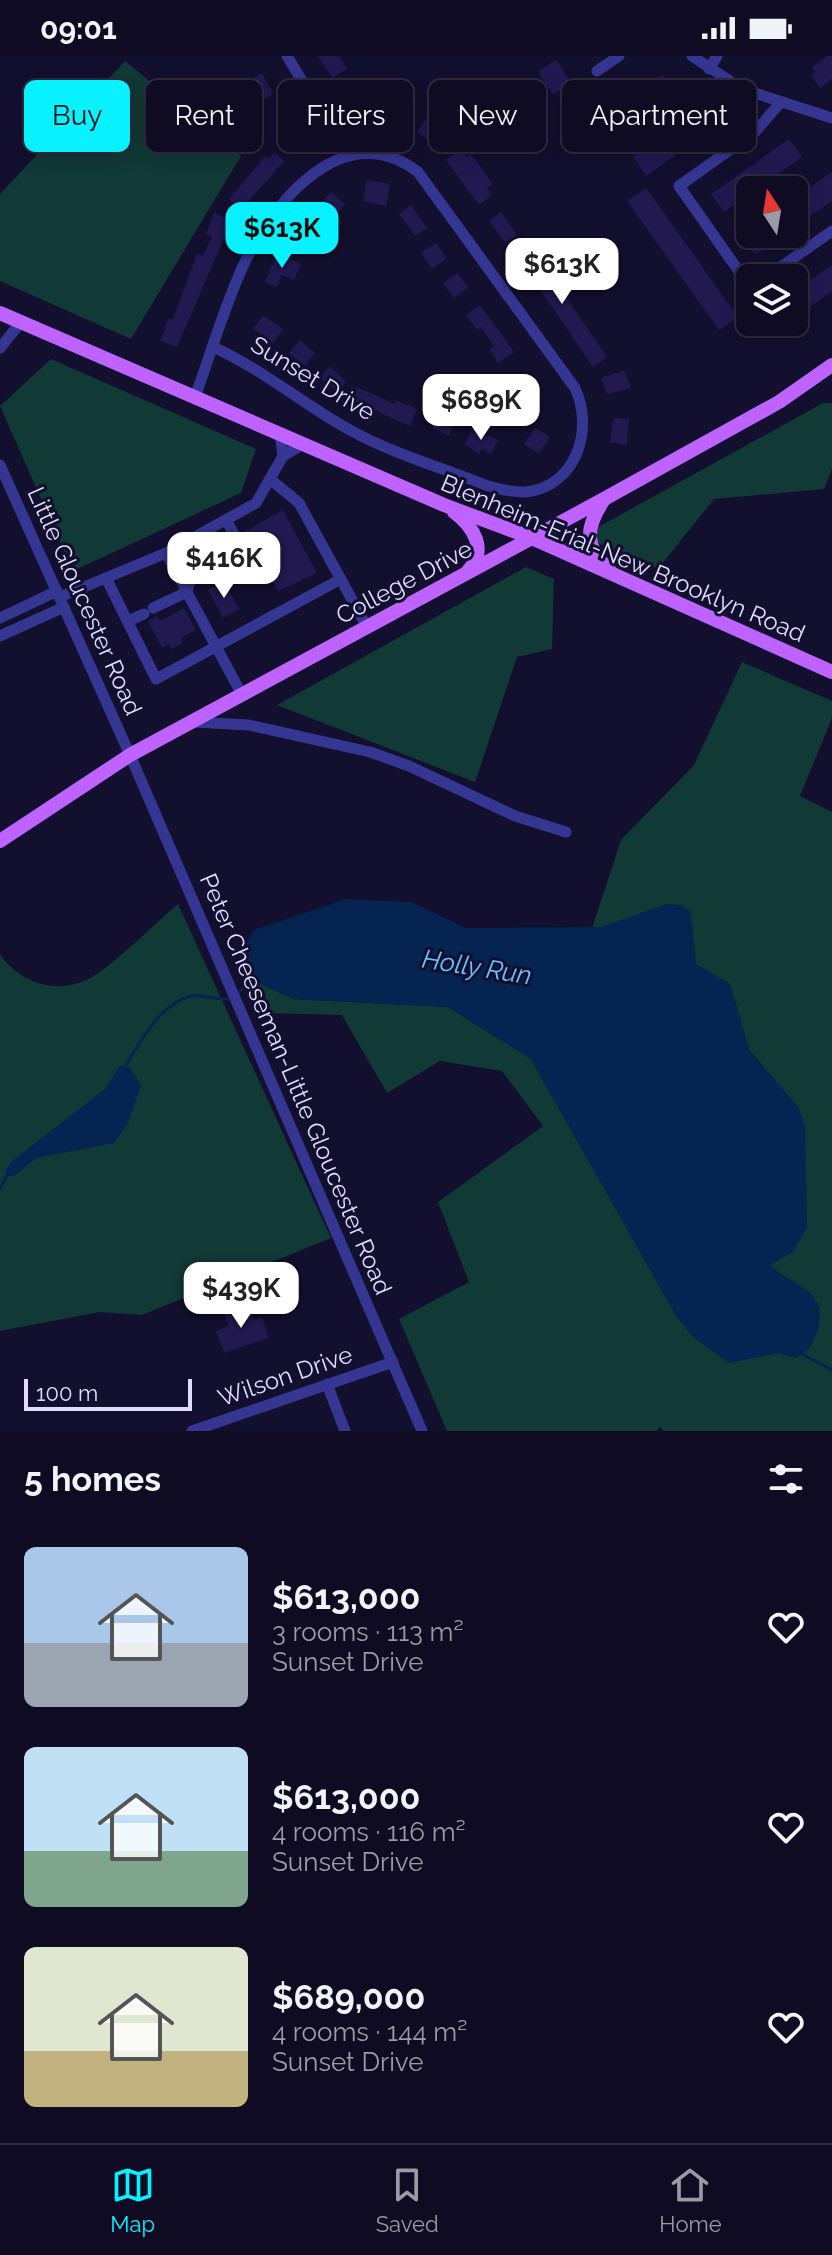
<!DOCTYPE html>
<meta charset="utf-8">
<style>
:root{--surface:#0e0b22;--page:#1c192f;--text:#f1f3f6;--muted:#9b9ba5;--line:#2e2b40;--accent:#08f1ff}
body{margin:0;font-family:Raleway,sans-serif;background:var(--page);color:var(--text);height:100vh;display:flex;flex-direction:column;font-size:30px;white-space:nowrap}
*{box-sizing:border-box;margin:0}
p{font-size:26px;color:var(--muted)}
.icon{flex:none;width:44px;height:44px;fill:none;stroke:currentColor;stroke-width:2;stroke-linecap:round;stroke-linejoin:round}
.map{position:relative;height:1375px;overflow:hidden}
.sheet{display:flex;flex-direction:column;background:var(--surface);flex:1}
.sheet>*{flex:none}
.banner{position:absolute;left:24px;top:24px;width:784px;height:72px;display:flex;gap:16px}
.needle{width:52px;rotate:348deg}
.tools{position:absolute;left:736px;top:120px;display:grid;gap:16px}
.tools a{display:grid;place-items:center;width:72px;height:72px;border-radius:12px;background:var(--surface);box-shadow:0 4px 20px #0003,0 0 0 2px var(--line);font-size:40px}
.scale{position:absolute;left:24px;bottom:20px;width:168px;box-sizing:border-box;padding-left:8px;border:4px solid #dfdcff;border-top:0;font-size:22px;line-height:28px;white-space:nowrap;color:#dfdcff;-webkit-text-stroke:6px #130f2e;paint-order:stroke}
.price{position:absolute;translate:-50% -68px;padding:0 18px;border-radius:16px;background:#fff;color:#222;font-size:26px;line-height:52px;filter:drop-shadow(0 2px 4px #0008)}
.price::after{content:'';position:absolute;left:50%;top:48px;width:24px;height:18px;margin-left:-12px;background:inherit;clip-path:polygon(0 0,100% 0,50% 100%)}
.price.active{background:var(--accent);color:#111}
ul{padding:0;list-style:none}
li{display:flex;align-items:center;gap:24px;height:200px;padding:0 24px}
li span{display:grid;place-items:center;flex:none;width:224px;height:160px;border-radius:12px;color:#555}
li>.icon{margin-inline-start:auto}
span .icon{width:96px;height:96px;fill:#fffc;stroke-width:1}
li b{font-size:34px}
h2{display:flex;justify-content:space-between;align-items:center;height:96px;padding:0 24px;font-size:34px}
.tag{padding:0 28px;border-radius:12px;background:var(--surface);box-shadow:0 4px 20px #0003,0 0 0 2px var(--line);font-size:28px;line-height:72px}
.tag.active{background:var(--accent);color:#111}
.status{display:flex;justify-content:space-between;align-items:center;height:56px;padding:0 40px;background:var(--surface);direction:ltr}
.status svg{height:22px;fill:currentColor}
.dock{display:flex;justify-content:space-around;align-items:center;height:112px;border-top:2px solid var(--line);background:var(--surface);font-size:22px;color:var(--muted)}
.dock a{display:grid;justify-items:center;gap:4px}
.dock .active{color:var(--accent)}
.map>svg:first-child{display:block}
.green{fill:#113936}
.water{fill:#052451}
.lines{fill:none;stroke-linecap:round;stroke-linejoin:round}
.stream{stroke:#052451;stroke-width:3}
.building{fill:#221951}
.minor{stroke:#353692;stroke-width:11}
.major{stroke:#be63ff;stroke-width:14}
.labels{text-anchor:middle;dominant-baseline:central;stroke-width:6;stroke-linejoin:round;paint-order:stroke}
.street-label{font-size:24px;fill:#dfdcff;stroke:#130f2e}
.water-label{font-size:26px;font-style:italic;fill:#6ac1ff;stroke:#130f2e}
</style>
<div class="status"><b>09:01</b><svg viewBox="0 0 49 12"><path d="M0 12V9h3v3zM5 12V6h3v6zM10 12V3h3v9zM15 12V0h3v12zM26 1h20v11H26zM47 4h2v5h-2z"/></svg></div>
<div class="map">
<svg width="832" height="1375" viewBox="0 0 832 1375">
<rect width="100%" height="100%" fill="#130f2e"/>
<g class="green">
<path d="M125,5L241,100L131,283L0,225V138Z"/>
<path d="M51,303L256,393L241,437L73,515L0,350Z"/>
<path d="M823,347H832V413L824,433L714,443L658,513L582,480Z"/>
<path d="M526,511L554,523L552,593L517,601L475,726L277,649Z"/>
<path d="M742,606L832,645V662L800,740L832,756V1375H664L660,1371L656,1375H447L399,1263L469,1226L438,1146L543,1070L502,1015L440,1005L387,1037L342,959L266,957L245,907L293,943L448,951L531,1003L677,1261L820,1252L769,1209L798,1052L749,994L730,928L696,909L601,871L592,872L621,784L694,709Z"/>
<path d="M178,848L331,1182L142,1259L100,1256L0,1275V898C20,928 59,940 92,921C117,906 154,868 178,848Z"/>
</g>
<g class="water">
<path d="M346,843L411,846L466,872L601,871L667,848L681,849L691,856L696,908L730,928L749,994L799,1052L805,1070L807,1172L793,1196L770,1209C795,1232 832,1234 816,1279C811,1291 807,1297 795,1302L779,1297L729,1307L693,1281L677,1261L531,1003L448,951L293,943L249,923L239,900L254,874Z"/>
<path d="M120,1009L130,1012L141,1029L128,1067L114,1087L36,1102L13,1121L7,1119L6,1114L12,1105L105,1033Z"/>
</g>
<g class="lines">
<g class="stream">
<path d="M236,939L254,922"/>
<path d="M126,1009C141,985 161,946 192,940C205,938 216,945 230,942"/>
<path d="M0,1133L7,1119"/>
<path d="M800,1297L832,1314"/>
</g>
</g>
<g class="building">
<path d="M318,0H339L347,13L332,22Z"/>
<path d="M827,0H832V23L820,32L811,19L816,16L812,11Z"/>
<path d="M556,4L592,57L579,65L559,35L553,39L538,16Z"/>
<path d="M262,17L273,38L258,47L246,26Z"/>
<path d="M662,19L674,36L616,72L606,58Z"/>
<path d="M359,25L372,44L357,55L344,35Z"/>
<path d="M389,47L406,55L399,71L381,63Z"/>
<path d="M707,48L710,52L714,50L725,64L646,120L633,101L656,84L659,89L693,65L690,60Z"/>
<path d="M295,56L308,76L294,85L281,65Z"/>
<path d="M427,62L447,77L437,91L417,76Z"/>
<path d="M789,83L802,101L755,134H750V138L724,156L711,138Z"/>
<path d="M461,93L467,101L471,98L493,128L487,132L492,139L479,149L446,104Z"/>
<path d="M274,96L284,105L241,154L229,143L265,100L269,103Z"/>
<path d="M832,116V145L794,171V142Z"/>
<path d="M367,124L390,128L386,150L363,145Z"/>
<path d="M646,132L738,261L719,274L627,145Z"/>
<path d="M331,136L345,148L314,188L309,184L300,194L288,184Z"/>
<path d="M411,149L427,172L415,180L399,158Z"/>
<path d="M501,156L517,179L505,187L489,165Z"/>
<path d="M214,157L232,164L177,291L160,285L169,262L173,263L197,198L203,200L212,181L206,178Z"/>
<path d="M740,178H784L755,199Z"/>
<path d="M436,187L447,202L432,213L421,197Z"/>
<path d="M531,190L607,301L593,311L517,200Z"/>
<path d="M277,197L301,208L294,224L282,219L277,231L265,226Z"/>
<path d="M832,209V235L794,262V236Z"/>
<path d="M458,217L468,232L454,242L443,227Z"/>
<path d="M480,249L514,296L498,307L489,293L494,290L481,271L477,274L466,259Z"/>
<path d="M263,259L283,273L273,287L253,273Z"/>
<path d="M300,284L315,297L305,310L289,297Z"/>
<path d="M330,310L346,326L338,336L320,322Z"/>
<path d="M624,314L631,332L607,338L601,322Z"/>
<path d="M527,316L538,332L520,344L509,328Z"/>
<path d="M357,331L395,348L396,344L417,353L410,370L351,344Z"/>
<path d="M438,356L456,364L449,380L432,372Z"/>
<path d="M613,362L629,363L627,389L610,387Z"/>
<path d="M535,372L550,381L539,398L524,388Z"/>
<path d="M472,373L498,384L491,398L482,393L479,398L465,388Z"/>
<path d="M283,454L317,517L278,535L251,485L248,486L244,479L245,475Z"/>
<path d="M224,525L239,553L223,562L208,534Z"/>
<path d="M184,552L196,574L181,582L183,587L171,593L169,588L162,592L148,565L157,560L160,565Z"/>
<path d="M247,1248L253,1264L262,1261L269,1282L224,1297L216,1275L229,1270L224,1257Z"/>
</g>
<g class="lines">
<g class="minor">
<path d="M287,0L346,98"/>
<path d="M692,0L742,33L832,62"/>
<path d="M709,13L717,0"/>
<path d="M597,15L619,0"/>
<path d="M765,222L832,175"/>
<path d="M750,231L679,130L755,76L780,47"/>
<path d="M0,292L21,266"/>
<path d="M195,341C209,302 221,262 237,224C264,156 339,56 418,116L575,332C594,373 577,430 526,436C513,437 501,433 488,430C443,412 393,398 350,374C303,348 262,313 213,291"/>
<path d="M280,378L283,400L303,388"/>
<path d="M0,409L130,699L422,1375"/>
<path d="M270,423L299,447L367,571"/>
<path d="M166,497L242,639"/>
<path d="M106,522L156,623L341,523"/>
<path d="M60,541L166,497L256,447L283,400"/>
<path d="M153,552L187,536L191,522L243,494L226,464"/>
<path d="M0,562L57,535"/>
<path d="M128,565L144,558"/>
<path d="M0,580L64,551"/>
<path d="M193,666L249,669L370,696L409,710L515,760L566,776"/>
<path d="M327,1328L345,1375"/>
<path d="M192,1375L393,1306"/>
</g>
<g class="major">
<path d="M0,257L444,449L532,482L832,616"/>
<path d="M603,445C586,471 583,491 609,513"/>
<path d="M454,456C474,471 488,494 468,515"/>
<path d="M0,785L130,699L604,443L779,346L832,309"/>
</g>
</g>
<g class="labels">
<g class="street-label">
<text transform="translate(313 322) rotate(31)">Sunset Drive</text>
<text transform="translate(623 502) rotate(23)">Blenheim-Erial-New Brooklyn Road</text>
<text transform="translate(404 526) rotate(-28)">College Drive</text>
<text transform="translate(85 545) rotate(66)">Little Gloucester Road</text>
<text transform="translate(296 1028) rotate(67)">Peter Cheeseman-Little Gloucester Road</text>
<text transform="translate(285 1320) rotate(-19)">Wilson Drive</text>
</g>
<g class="water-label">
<text transform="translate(477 911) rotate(9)">Holly Run</text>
</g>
</g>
</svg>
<div class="tools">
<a><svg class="needle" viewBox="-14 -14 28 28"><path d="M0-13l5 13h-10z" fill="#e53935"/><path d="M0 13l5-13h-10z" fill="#9b9ba5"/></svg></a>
<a><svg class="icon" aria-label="layers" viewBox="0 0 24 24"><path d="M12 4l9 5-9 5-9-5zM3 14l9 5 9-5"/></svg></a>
</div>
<div class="scale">100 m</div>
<b class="price active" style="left:282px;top:214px">$613K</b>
<b class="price" style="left:562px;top:250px">$613K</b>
<b class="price" style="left:481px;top:386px">$689K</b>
<b class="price" style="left:224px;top:544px">$416K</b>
<b class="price" style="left:241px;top:1274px">$439K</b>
<div class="banner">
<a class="tag active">Buy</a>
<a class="tag">Rent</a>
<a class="tag">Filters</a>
<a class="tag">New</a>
<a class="tag">Apartment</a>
</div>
</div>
<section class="sheet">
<h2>5 homes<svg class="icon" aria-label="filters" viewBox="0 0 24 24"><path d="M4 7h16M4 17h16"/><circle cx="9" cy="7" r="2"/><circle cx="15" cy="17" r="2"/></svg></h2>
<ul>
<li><span style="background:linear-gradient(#a9c7e8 60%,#9aa5b1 0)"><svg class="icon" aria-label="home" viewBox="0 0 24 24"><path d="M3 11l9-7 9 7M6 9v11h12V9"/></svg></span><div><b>$613,000</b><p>3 rooms · 113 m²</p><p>Sunset Drive</p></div><svg class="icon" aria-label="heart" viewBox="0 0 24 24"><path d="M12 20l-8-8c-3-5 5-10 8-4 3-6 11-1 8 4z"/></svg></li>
<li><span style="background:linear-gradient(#bfe0f5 65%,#7fa58c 0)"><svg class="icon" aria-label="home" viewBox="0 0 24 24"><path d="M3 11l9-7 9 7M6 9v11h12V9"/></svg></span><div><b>$613,000</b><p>4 rooms · 116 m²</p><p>Sunset Drive</p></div><svg class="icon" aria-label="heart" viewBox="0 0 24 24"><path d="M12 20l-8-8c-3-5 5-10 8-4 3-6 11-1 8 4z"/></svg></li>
<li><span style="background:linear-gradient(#dfe7d0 65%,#c2b280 0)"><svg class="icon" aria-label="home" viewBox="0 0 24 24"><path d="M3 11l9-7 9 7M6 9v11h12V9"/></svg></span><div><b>$689,000</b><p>4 rooms · 144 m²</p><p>Sunset Drive</p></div><svg class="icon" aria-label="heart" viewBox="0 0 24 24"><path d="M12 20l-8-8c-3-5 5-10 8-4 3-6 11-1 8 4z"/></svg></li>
</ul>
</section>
<nav class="dock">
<a class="active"><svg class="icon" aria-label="map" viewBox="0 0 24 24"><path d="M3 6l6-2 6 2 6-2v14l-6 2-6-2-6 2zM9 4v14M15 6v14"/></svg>Map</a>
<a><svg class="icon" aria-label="saved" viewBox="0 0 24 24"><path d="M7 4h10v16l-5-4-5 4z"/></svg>Saved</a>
<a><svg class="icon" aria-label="home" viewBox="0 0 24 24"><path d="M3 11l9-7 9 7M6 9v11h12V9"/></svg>Home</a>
</nav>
